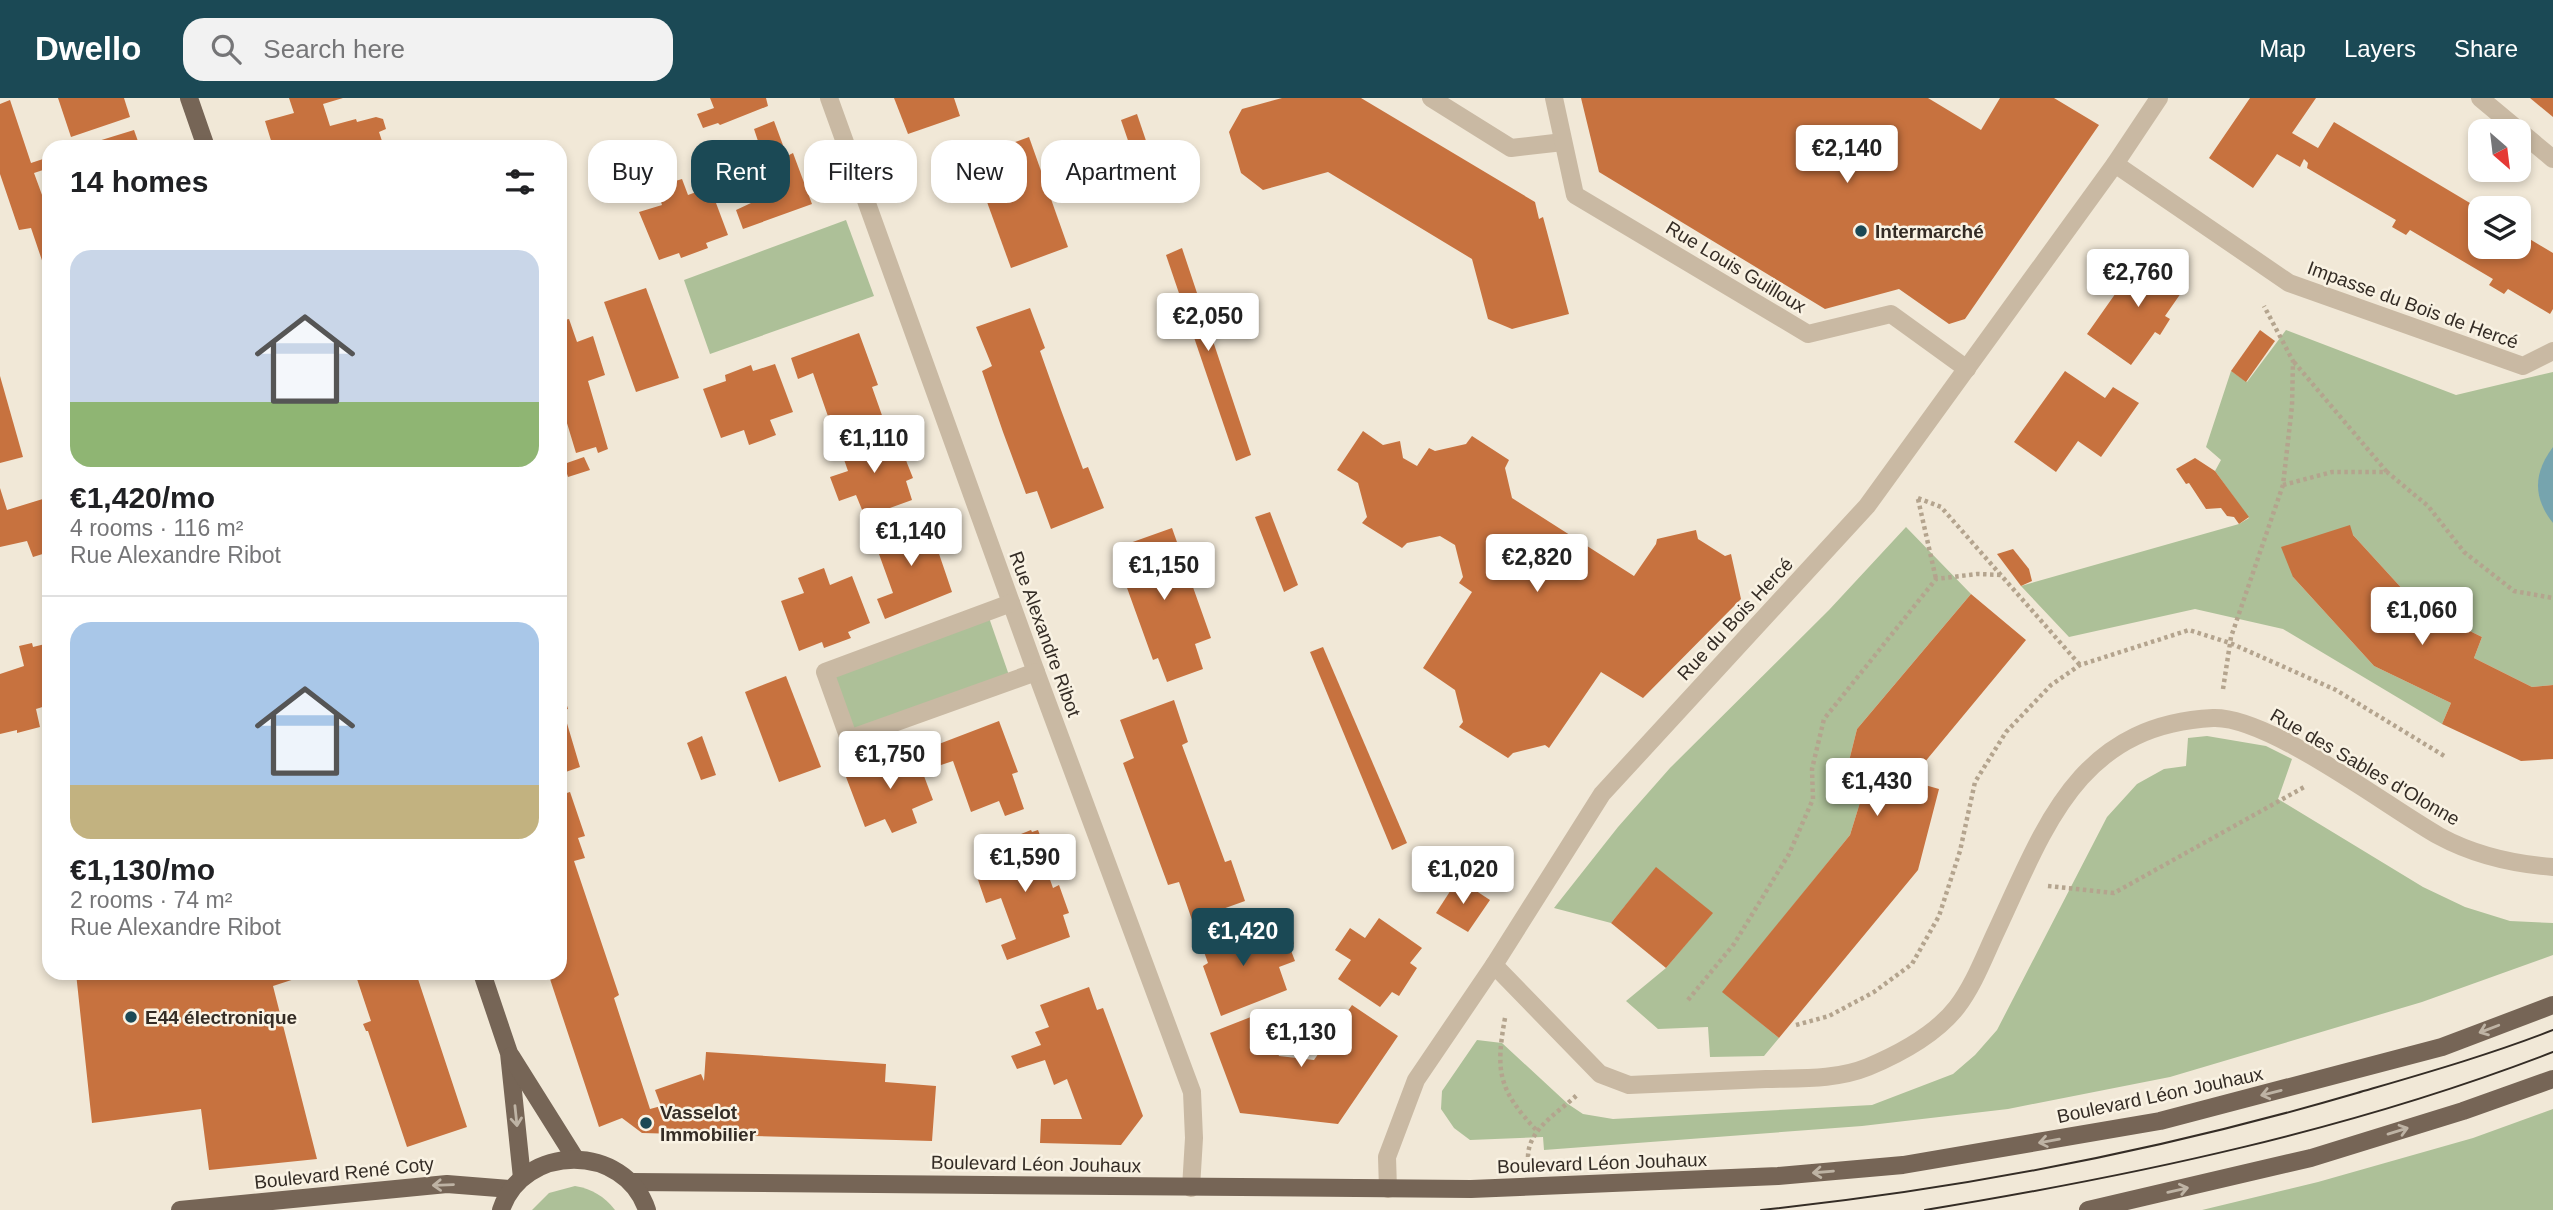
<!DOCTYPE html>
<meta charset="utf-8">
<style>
:root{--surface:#fff;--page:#f2f2f2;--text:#202124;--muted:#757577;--line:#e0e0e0;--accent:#1b4955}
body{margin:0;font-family:Helvetica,sans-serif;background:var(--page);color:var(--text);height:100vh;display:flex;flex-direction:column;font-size:26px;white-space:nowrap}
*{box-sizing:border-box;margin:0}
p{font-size:23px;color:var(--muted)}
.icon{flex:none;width:38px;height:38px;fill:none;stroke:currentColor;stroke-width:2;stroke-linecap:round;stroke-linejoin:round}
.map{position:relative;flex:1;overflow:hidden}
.panel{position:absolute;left:42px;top:42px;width:525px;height:840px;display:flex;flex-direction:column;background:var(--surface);border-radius:21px;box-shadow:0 4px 10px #0003}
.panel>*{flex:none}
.hud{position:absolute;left:588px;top:42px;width:665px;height:63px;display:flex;gap:14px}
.needle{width:46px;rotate:152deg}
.buttons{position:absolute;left:2468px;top:21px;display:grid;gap:14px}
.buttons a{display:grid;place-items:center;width:63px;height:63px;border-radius:14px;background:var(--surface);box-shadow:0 4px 10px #0003;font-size:35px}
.price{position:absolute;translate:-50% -60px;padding:0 16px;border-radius:7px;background:#fff;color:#222;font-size:23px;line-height:46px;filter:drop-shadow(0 2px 4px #0008)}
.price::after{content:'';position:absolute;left:50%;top:42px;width:21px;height:16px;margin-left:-10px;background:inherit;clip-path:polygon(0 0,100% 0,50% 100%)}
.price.active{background:var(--accent);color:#fff}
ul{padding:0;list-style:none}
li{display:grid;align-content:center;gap:14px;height:371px;padding:0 28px}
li+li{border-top:2px solid var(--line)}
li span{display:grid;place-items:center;height:217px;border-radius:21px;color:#555}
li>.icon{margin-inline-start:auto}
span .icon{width:126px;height:126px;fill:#fffc;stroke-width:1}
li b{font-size:30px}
h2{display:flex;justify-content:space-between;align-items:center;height:84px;padding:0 28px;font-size:30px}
.tag{padding:0 24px;border-radius:21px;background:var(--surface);box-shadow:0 4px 10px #0003;font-size:24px;line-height:63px}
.tag.active{background:var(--accent);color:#fff}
header{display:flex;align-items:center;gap:42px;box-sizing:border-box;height:98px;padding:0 35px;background:var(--accent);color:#fff}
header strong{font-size:33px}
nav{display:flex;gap:38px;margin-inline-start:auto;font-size:24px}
.search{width:490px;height:63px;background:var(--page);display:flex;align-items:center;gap:18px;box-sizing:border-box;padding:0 24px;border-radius:21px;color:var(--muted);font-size:26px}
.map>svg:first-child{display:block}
.green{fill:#adc098}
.water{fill:#76a4ae}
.building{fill:#c7723f}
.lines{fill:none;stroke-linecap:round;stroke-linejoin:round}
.path{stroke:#b4a48e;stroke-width:4.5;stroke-dasharray:3.5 3.5;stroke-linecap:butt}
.minor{stroke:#c9b9a3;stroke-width:18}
.major{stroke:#766556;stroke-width:18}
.tram{stroke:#342c25;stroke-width:2}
.oneway{stroke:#beb3a4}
.poi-dot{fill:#1b4955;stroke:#f9f2e3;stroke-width:2.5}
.labels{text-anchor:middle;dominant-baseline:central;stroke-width:5;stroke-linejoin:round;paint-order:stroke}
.poi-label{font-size:19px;font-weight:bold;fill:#342c25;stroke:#f9f2e3;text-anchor:start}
.street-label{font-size:19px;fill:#342c25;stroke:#f9f2e3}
</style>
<header>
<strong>Dwello</strong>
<div class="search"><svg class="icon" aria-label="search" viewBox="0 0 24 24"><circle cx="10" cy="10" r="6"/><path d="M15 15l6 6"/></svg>Search here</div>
<nav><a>Map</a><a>Layers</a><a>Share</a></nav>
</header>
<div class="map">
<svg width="2553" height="1112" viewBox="0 0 2553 1112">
<rect width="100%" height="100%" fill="#f1e8d7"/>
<g class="green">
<path d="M846,122L874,198L710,256L684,182Z"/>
<path d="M2286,232L2456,297L2553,274V587L2532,589L2474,560L2482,539L2417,507L2353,437L2293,479L2374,568L2451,605L2442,626L2283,531L2195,511L2069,539L2021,488L2239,426L2249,420L2215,373L2221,362L2206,349L2231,273L2247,284Z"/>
<path d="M1906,429L1971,496L1857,631L1849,663L1870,672L1850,737L1723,894L1779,940L1764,958L1710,959L1708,929L1658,931L1626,903L1666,870L1712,815L1656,770L1611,825L1554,810L1618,729L1670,670L1829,512Z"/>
<path d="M987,514L1011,583L853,640L825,574Z"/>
<path d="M2207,638L2266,648L2292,661L2278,701L2423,789L2465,809L2510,823L2553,825V857L2422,904L2170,979L2008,1011L1862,1028L1544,1052L1543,1039L1470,1042L1454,1030L1441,1011L1442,993L1477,942L1502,945L1568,1006L1583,1016L1613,1021L1872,1007L1953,976L1975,957L1997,932L2107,719L2137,686L2164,671L2186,668L2188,640Z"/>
<path d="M2553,1011V1112H2202L2318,1084L2473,1040Z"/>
<path d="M575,1088C592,1091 604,1098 615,1112H532L549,1095Z"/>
</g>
<path class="water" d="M2553,349V425C2532,399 2534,374 2553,349Z"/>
<g class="building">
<path d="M58,0H124L130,19L71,39Z"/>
<path d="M289,0H343L323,6L330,28L356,21L357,24L376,19L383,21L386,31L379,34L384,49H273L265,23L294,15Z"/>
<path d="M710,0H766L768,8L720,27L718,25L703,30L697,16L714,10Z"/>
<path d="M894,0H954L960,18L908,36Z"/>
<path d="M1282,0H1361L1535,104L1539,121L1543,119L1569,216L1512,231L1488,221L1472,161L1328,74L1263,92L1241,75L1229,34L1242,11Z"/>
<path d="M1581,0H1928L1981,32L2000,0H2054L2099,27L1965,221L1949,226L1899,191L1825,211L1599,74Z"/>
<path d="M2250,0H2316L2292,35L2318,50L2334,24L2480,111V149H2518V134L2553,155V211L2550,216L2508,191L2504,196L2489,187L2493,181L2410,132L2406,137L2392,129L2396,122L2307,70L2308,65L2304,61L2300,69L2277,56L2253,90L2209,60Z"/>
<path d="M2530,0H2553V19Z"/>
<path d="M10,2L31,65L49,59V70L34,75L49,116V183L31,130L19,132L0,76V6Z"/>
<path d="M1137,16L1163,93L1147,98L1121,22Z"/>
<path d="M774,23L787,58L793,55L812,106L743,131L736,112L751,105L732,56L759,46L754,31Z"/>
<path d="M134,32L140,49H82V48Z"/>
<path d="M1029,39L1068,149L1011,170L971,60Z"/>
<path d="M682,81L688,97L710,89L728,137L706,145L708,150L681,160L679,155L659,162L639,114L662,107L656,89Z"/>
<path d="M1182,150L1251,357L1236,363L1166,157Z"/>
<path d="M2144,155L2188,185L2165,218L2170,221L2160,237L2155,234L2131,267L2087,236Z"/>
<path d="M646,190L679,280L636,294L604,204Z"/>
<path d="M1030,210L1045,250L1040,253L1061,312L1083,371L1088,369L1104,410L1051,431L1037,393L1026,396L1003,334L982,273L992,268L976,229Z"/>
<path d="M569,221L577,244L593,238L605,277L588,283L608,351L598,355L596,349L576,355L560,302V299L565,297L560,280V223Z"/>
<path d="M2260,232L2275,243L2246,284L2231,273Z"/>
<path d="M859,235L878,287L872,289L884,323L865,331L859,317L831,327L813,275L798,281L791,260Z"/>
<path d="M775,266L793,314L770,322L776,337L763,342L749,347L744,332L721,340L703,291L726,283L725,277L751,267L753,273Z"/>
<path d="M2065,273L2105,300L2113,289L2139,305L2101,359L2078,343L2056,374L2014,344Z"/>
<path d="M0,278L23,359L0,365Z"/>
<path d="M888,333L895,352L902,350L907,365L913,380L906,383L912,402L865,419L856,397L839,403L830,379L848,373L840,350Z"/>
<path d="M1363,333L1383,347L1400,343L1403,360L1417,368L1429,350L1435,353L1466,346L1472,338L1509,362L1505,370L1512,400L1634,478L1656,446L1657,441L1696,432L1698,441L1725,458L1731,456L1741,501L1643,600L1601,574L1549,650L1545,647L1513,655L1508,660L1459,629L1463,624L1455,592L1423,570L1472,494L1459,485L1463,479L1455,447L1440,438L1407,445L1402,450L1362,425L1367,419L1358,385L1337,372Z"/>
<path d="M584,359L590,372L568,379L564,366Z"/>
<path d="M2195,360L2215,373L2249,419L2239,426L2234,419L2227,418L2221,410L2206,411L2189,385L2186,386L2176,371Z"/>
<path d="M0,390L7,412L46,400L43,391L49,390V454L33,459L27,443L0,449Z"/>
<path d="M916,412L929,446L935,444L952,494L885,521L877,501L893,495L875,445L903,434L898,419Z"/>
<path d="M1270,414L1298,487L1284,494L1255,419Z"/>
<path d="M2350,427L2353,437L2417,507L2482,539L2474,560L2532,589L2553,587V661L2521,663L2442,626L2451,605L2374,568L2293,479L2281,449Z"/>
<path d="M1172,430L1211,540L1195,546L1203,571L1167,584L1158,560L1153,562L1113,451Z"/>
<path d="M2013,451L2029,471L2032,483L2021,488L1997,456Z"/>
<path d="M824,470L830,487L852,478L870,525L848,534L851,540L824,550L822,544L799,553L781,503L804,495L798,480Z"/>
<path d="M1971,496L2026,542L1924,665L1918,685L1939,691L1918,772L1779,940L1722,894L1850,737L1870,672L1849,663L1857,631Z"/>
<path d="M32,545L33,549L49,545V607L36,611L40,629L17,635V632L0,636V576L24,568L19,548Z"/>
<path d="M1323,549L1407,745L1392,752L1310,554Z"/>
<path d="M786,578L821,669L779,684L745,594Z"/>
<path d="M564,598L568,611L563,612L580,669L560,676V599Z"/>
<path d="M1174,602L1188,644L1182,647L1225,764L1231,762L1245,803L1192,822L1179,784L1168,787L1123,665L1134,660L1120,622Z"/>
<path d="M999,623L1018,674L1012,676L1024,711L1005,718L999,703L971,714L953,663L938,668L931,649Z"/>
<path d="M702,638L716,677L701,682L687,645Z"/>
<path d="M915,654L933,702L912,711L917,725L892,735L885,721L865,729L846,679L868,671L866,666L892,657L894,661Z"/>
<path d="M570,694L585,738L578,740L585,760L574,763L619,897L614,900L650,1011L661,1008L655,992L701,976L704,983L706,954L886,966L885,984L936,988L932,1043L642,1035L622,1020L599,1029L548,875H560V697Z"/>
<path d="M1031,732L1032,734L1038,732L1043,745L1038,748L1053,790L1059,787L1069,815L1063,817L1070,839L1007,862L1001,847L1016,841L1001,800L986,805L977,779L991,773L984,751Z"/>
<path d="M1656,769L1713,815L1666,870L1611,825Z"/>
<path d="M1458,781L1490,802L1468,834L1436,815Z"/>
<path d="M1379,820L1422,850L1410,865L1417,870L1399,898L1392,894L1380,909L1338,881L1351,862L1335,852L1350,830L1365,840Z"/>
<path d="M1248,824L1256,845L1269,840L1274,856L1290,850L1295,863L1279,869L1287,892L1221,918L1203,868L1208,865L1199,840Z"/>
<path d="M1289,830L1294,846L1283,850L1277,835Z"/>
<path d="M76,875H313L273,888L317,1061L209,1072L201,1011L92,1025Z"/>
<path d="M355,875H416L467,1029L407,1049L368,933H366L363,926L371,923Z"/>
<path d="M1089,889L1097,912L1103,910L1143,1018L1121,1047L1040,1045L1041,1021H1082L1067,981L1054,987L1045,962L1017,971L1011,958L1041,947L1035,934L1049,929L1040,907Z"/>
<path d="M1352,907L1398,938L1338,1026L1240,1015L1210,935L1261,915L1279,958L1314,962Z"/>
</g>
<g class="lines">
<g class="path">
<path d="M2294,264L2387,374"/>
<path d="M2283,387L2332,374H2387L2428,408L2464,454L2514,493L2553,500"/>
<path d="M1918,400L1941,409L2080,567"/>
<path d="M1918,401L1936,481"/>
<path d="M2223,591L2231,539L2283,387L2292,308L2293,263L2264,208"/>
<path d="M2048,788L2114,795L2306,688"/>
<path d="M1688,902L1734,846L1789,756L1813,701L1812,671L1824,621L1936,481L1977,476L2003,477"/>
<path d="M1505,920C1495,975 1499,992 1537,1033"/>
<path d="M1796,927L1829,918L1874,894L1912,866L1939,818L1960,753L1975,684L2006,634L2051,587L2080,567L2189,532L2230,545L2336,592L2446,659"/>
<path d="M1528,1059C1528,1031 1559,1014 1577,997"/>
</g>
<g class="minor">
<path d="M829,0L1036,574L1192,994L1194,1040L1191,1090"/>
<path d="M1431,0L1511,50L1563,44"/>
<path d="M1554,0L1575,97L1808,236L1891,216L1967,271"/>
<path d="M2480,0L2553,61"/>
<path d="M2115,66L2289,185L2523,268L2553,253"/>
<path d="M1011,505L825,574L849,641L1036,574"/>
<path d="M1494,867L1600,976L1629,987C1675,985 1721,983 1766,981C1800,980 1836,982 1868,969C1899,956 1936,936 1957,909C1973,888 1983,862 1994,838C2044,732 2076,627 2213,620C2269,618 2386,708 2439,738C2474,757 2513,766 2553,769"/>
<path d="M1388,1091L1387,1059L1416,982L1494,867L1602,696L1867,408L2115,66L2159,0"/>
</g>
<g class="major">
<path d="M189,0L206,49"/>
<path d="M482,875L509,955L522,1080"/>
<path d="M511,958L575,1060"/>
<path d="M631,1084L1471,1091L1778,1078L1903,1067L2160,1023L2442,949L2553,907"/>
<path d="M180,1112L447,1086L511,1091"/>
<path d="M501,1112C523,1045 625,1045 647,1112"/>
<path d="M2088,1112L2311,1060L2463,1013L2553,981"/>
</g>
<g class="tram">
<path d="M1761,1112C1963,1091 2162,1052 2357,995C2422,976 2489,957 2553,932"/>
<path d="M1925,1112C2138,1077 2351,1032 2553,954"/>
</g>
</g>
<defs><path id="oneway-shaft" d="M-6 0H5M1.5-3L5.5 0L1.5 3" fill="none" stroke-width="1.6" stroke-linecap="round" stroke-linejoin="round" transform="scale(1.75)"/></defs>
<g class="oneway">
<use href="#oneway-shaft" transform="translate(2489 931) rotate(159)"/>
<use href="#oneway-shaft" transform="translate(2271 995) rotate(166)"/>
<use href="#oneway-shaft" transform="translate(516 1018) rotate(84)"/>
<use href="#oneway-shaft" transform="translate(2398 1033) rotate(-17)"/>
<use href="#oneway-shaft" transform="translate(2049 1043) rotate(170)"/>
<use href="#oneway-shaft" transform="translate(1823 1074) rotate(175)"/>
<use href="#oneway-shaft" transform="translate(443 1087) rotate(178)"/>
<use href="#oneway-shaft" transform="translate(2178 1092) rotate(-13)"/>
</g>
<g class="poi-dot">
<circle cx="1861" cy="133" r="7"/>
<circle cx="131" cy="919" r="7"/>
<circle cx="646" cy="1025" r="7"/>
</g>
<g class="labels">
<g class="poi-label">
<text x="1875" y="133">Intermarché</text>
<text x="145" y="919">E44 électronique</text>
<text x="660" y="1014">Vasselot<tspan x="660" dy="22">Immobilier</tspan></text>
</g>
<g class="street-label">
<text transform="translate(1736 169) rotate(31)">Rue Louis Guilloux</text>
<text transform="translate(2413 207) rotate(20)">Impasse du Bois de Hercé</text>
<text transform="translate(1735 521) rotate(-47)">Rue du Bois Hercé</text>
<text transform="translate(1045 536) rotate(70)">Rue Alexandre Ribot</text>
<text transform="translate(2365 669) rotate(30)">Rue des Sables d'Olonne</text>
<text transform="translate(2160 997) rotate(-12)">Boulevard Léon Jouhaux</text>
<text transform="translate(1602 1065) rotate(-2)">Boulevard Léon Jouhaux</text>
<text transform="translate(1036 1066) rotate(1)">Boulevard Léon Jouhaux</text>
<text transform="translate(344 1075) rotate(-6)">Boulevard René Coty</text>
</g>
</g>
</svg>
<div class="buttons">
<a><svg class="needle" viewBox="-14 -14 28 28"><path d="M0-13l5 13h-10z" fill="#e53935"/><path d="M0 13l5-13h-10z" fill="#757577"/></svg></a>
<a><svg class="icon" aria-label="layers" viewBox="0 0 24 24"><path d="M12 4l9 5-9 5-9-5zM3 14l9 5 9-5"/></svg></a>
</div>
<b class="price" style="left:1847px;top:87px">€2,140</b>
<b class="price" style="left:2138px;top:211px">€2,760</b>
<b class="price" style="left:1208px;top:255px">€2,050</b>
<b class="price" style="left:874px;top:377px">€1,110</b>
<b class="price" style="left:911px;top:470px">€1,140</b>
<b class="price" style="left:1537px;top:496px">€2,820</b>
<b class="price" style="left:1164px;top:504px">€1,150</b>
<b class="price" style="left:2422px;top:549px">€1,060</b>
<b class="price" style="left:890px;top:693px">€1,750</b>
<b class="price" style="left:1877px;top:720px">€1,430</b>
<b class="price" style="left:1025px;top:796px">€1,590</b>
<b class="price" style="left:1463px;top:808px">€1,020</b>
<b class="price active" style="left:1243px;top:870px">€1,420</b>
<b class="price" style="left:1301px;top:971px">€1,130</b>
<div class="hud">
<a class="tag">Buy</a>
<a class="tag active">Rent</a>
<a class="tag">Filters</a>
<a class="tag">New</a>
<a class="tag">Apartment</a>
</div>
<section class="panel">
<h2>14 homes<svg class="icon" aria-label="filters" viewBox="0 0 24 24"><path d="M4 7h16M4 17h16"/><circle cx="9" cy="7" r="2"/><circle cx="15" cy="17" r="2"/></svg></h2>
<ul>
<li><span style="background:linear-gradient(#c9d6e8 70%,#8fb573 0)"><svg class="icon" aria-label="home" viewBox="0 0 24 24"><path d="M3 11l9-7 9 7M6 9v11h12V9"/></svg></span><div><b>€1,420/mo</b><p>4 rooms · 116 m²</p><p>Rue Alexandre Ribot</p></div></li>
<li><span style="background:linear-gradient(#a9c7e8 75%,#c2b280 0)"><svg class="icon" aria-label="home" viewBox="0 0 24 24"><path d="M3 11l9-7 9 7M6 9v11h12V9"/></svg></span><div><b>€1,130/mo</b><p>2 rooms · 74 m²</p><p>Rue Alexandre Ribot</p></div></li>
</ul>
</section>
</div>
